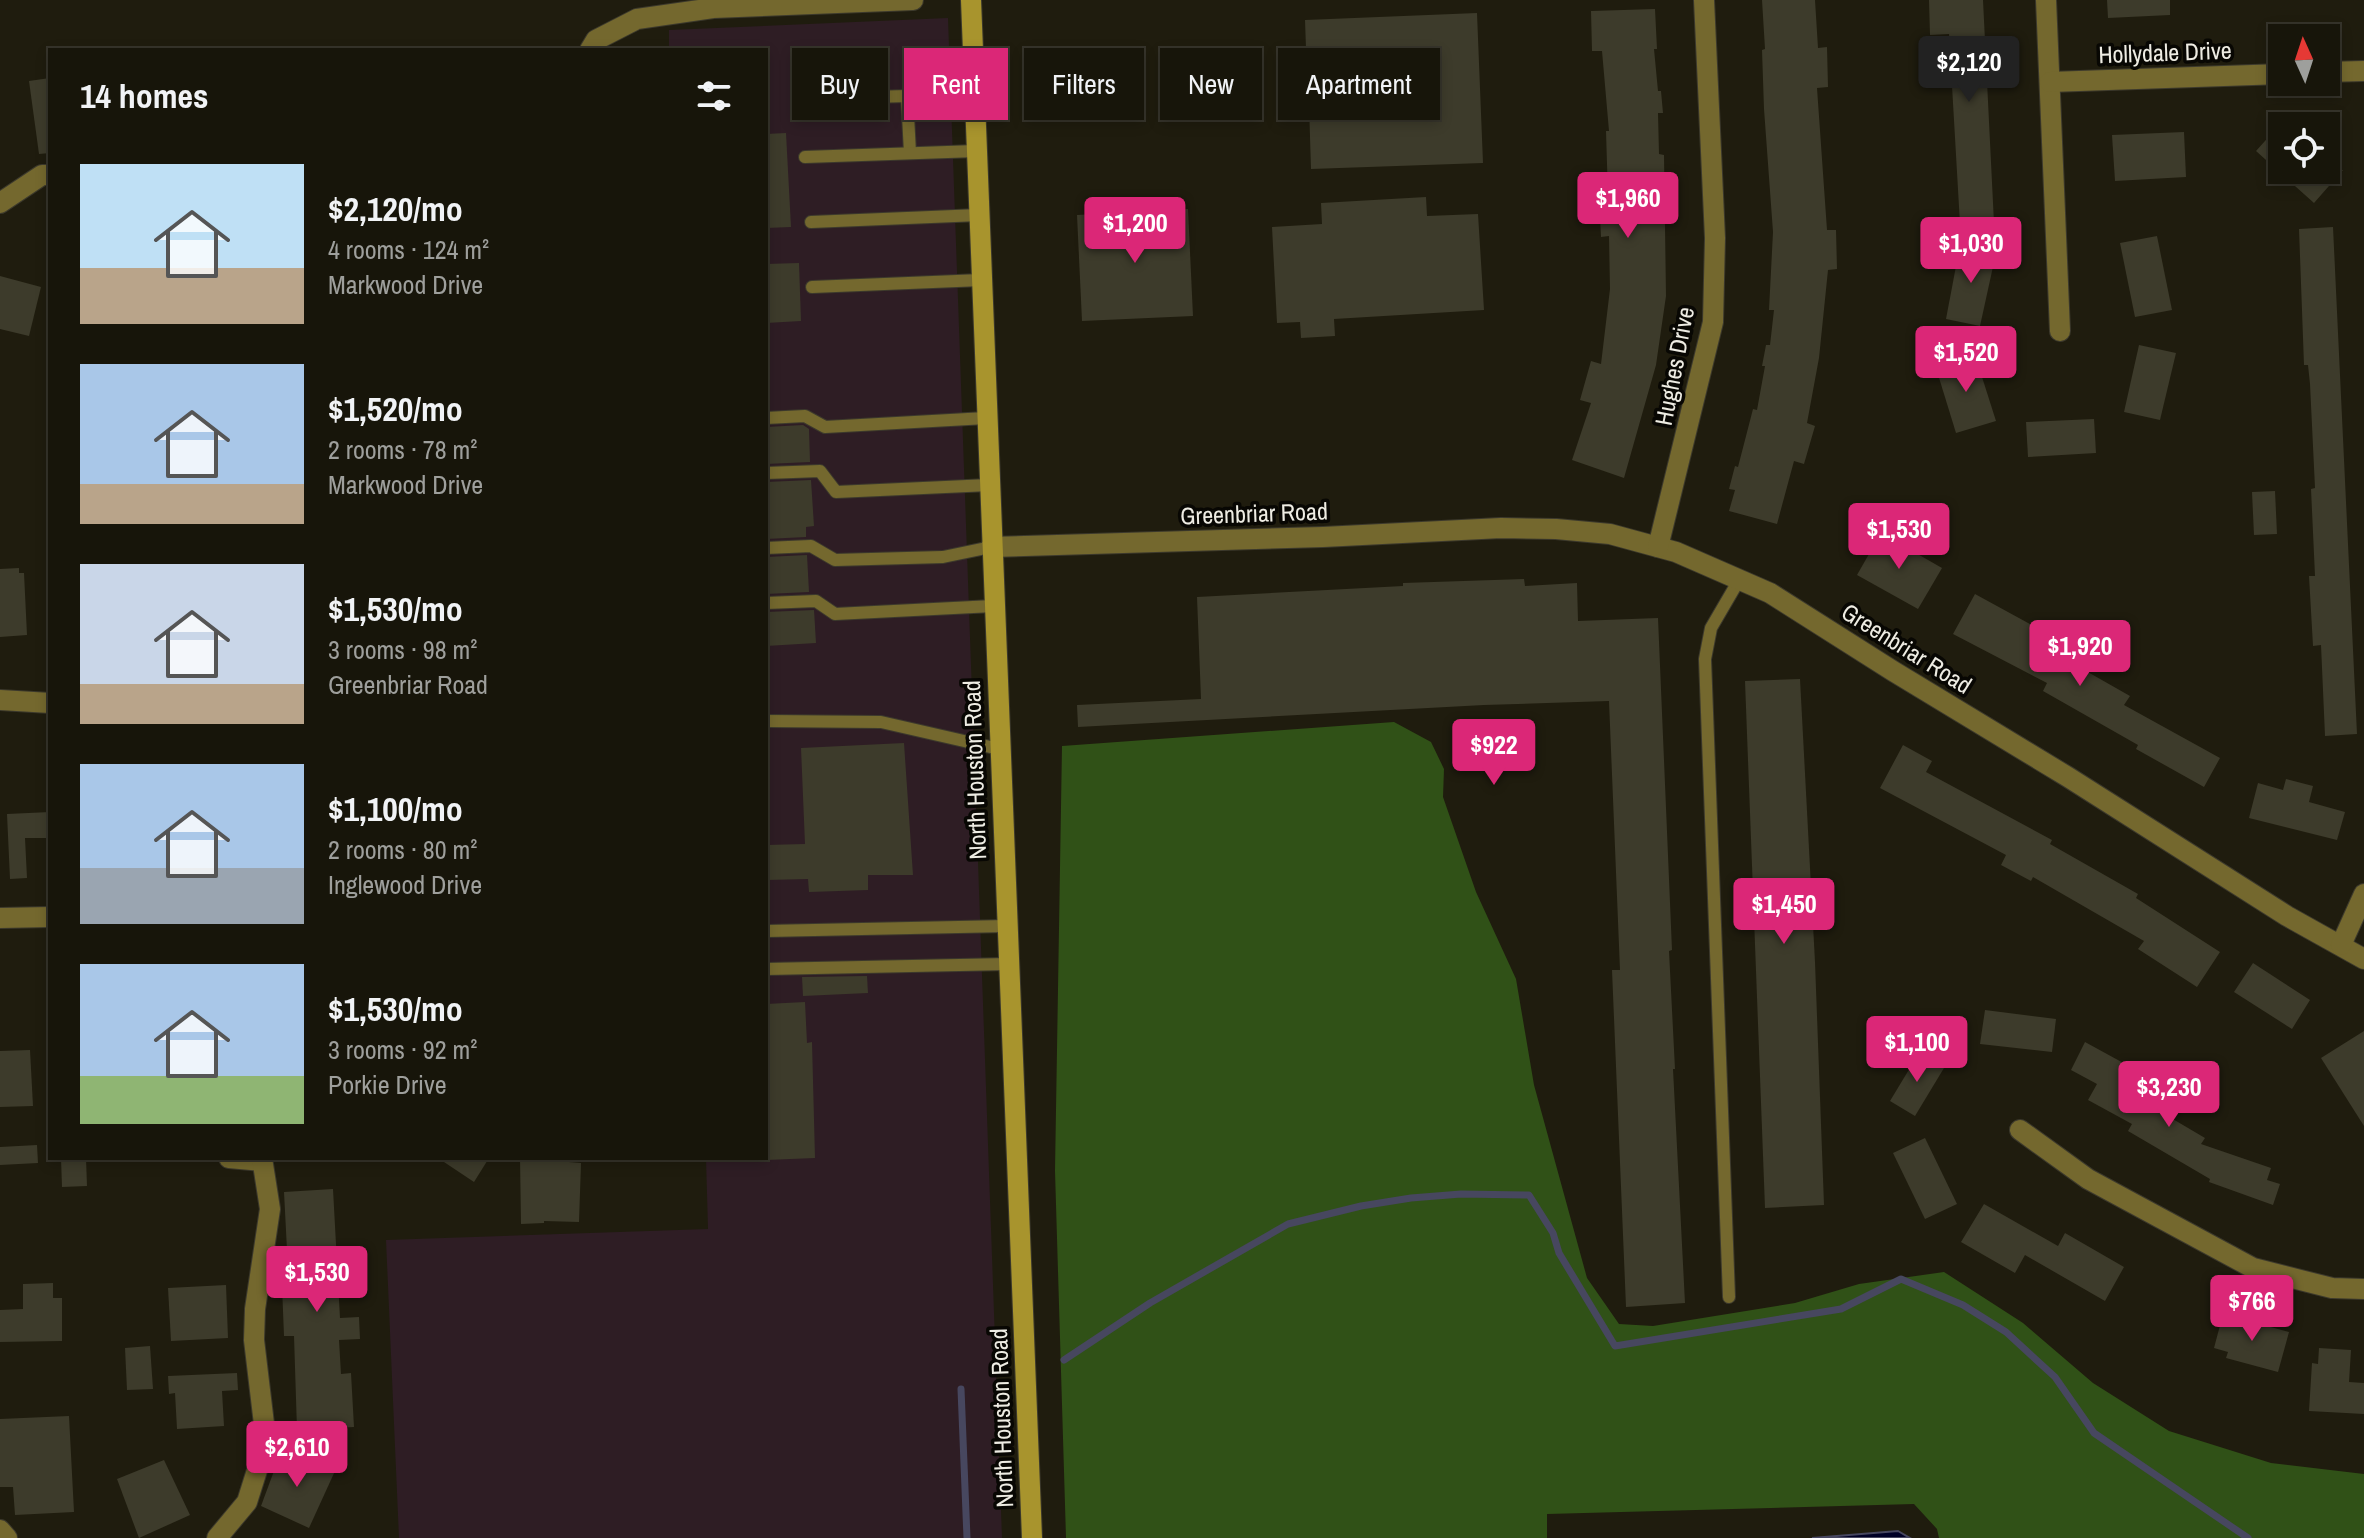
<!DOCTYPE html>
<meta charset="utf-8">
<style>
:root{--surface:#17150a;--page:#201e13;--text:#f1f3f6;--muted:#9e9f9c;--line:#36342b;--accent:#db2777}
body{margin:0;font-family:"Archivo Narrow",sans-serif;background:var(--page);color:var(--text);height:100vh;display:flex;flex-direction:column;font-size:30px;white-space:nowrap}
*{box-sizing:border-box;margin:0}
p{font-size:26px;color:var(--muted)}
.icon{flex:none;width:44px;height:44px;fill:none;stroke:currentColor;stroke-width:2;stroke-linecap:round;stroke-linejoin:round}
.map{position:relative;flex:1;overflow:hidden}
.drawer{position:absolute;left:48px;top:48px;width:720px;height:1112px;display:flex;flex-direction:column;background:var(--surface);border-radius:0px;box-shadow:0 4px 12px #0003,0 0 0 2px var(--line)}
.drawer>*{flex:none}
.top-card{position:absolute;left:792px;top:48px;width:760px;height:72px;display:flex;gap:16px}
.needle{width:52px;rotate:357deg}
.controls{position:absolute;left:2268px;top:24px;display:grid;gap:16px}
.controls a{display:grid;place-items:center;width:72px;height:72px;border-radius:0px;background:var(--surface);box-shadow:0 4px 12px #0003,0 0 0 2px var(--line);font-size:40px}
.price{position:absolute;translate:-50% -68px;padding:0 18px;border-radius:8px;background:var(--accent);color:#fff;font-size:26px;line-height:52px;filter:drop-shadow(0 2px 4px #0008)}
.price::after{content:'';position:absolute;left:50%;top:48px;width:24px;height:18px;margin-left:-12px;background:inherit;clip-path:polygon(0 0,100% 0,50% 100%)}
.price.on{background:#222;color:#fff}
ul{padding:0;list-style:none}
li{display:flex;align-items:center;gap:24px;height:200px;padding:0 32px}
li span{display:grid;place-items:center;flex:none;width:224px;height:160px;border-radius:0px;color:#555}
li>.icon{margin-inline-start:auto}
span .icon{width:96px;height:96px;fill:#fffc;stroke-width:1}
li b{font-size:34px}
h2{display:flex;justify-content:space-between;align-items:center;height:96px;padding:0 32px;font-size:34px}
.pill{padding:0 28px;border-radius:0px;background:var(--surface);box-shadow:0 4px 12px #0003,0 0 0 2px var(--line);font-size:28px;line-height:72px}
.pill.on{background:var(--accent);color:#fff}
.map>svg:first-child{display:block}
.commercial{fill:#2e1d24}
.forest{fill:#305117}
.water{fill:#000026;stroke:#47475f;stroke-width:2}
.lines{fill:none;stroke-linecap:round;stroke-linejoin:round}
.stream{stroke:#47475f;stroke-width:7}
.building{fill:#3d3b2b}
.lane-casing{stroke:#3c392c;stroke-width:14}
.street-casing{stroke:#3c392c;stroke-width:22}
.secondary-casing{stroke:#3c392c;stroke-width:22}
.lane{stroke:#74682e;stroke-width:12}
.street{stroke:#74682e;stroke-width:20}
.secondary{stroke:#a8942d;stroke-width:20}
.labels{text-anchor:middle;dominant-baseline:central;stroke-width:7;stroke-linejoin:round;paint-order:stroke}
.street-label{font-size:24px;fill:#eeece3;stroke:#080703}
</style>
<div class="map">
<svg width="2364" height="1538" viewBox="0 0 2364 1538">
<rect width="100%" height="100%" fill="#1f1c0e"/>
<path class="commercial" d="M948,18L1002,1538H399L386,1240L708,1229L706,1158H766V50H669V30Z"/>
<path class="forest" d="M1394,722L1431,742L1444,769L1443,797L1476,892L1516,979L1534,1085L1587,1278L1619,1324L1653,1326L1795,1303L1859,1284L1944,1272L2023,1323L2093,1383L2169,1431L2271,1463L2364,1474V1538H1939L1937,1529L1914,1504L1547,1514V1538H1066L1055,1171L1062,746Z"/>
<path class="water" d="M1898,1531L1910,1538H1812Z"/>
<g class="lines">
<g class="stream">
<path d="M1064,1360L1150,1303L1288,1224L1361,1206L1411,1198L1461,1194L1529,1195L1553,1233L1559,1253L1615,1346L1841,1309L1901,1279L1963,1305L2006,1332L2055,1377L2094,1433L2248,1538"/>
<path d="M961,1389L967,1538"/>
</g>
</g>
<g class="building">
<path d="M1762,0H1815L1818,48L1827,47L1828,87L1817,88L1827,230H1836L1837,269L1828,270L1819,358L1807,423L1815,426L1804,464L1794,461L1777,524L1729,511L1735,490L1729,489L1735,466L1738,467L1753,409L1757,410L1765,366H1762L1766,345H1770L1774,310H1769L1773,232L1764,109L1762,50L1765,49Z"/>
<path d="M1929,0H1983L1994,223L1960,224L1949,34L1930,35Z"/>
<path d="M2107,0H2170V15L2108,18Z"/>
<path d="M1655,9L1657,49H1654L1658,91H1661L1663,113H1658L1659,154L1664,155L1666,296L1656,365L1624,478L1572,460L1591,403L1580,400L1591,361L1601,364L1610,289L1609,236L1601,237L1599,197H1608L1606,131H1609L1602,51H1592L1591,11Z"/>
<path d="M1477,13L1483,163L1311,169L1309,105L1295,106L1294,77H1307L1305,20Z"/>
<path d="M50,78V153L39,154L29,81Z"/>
<path d="M2282,122V170H2343L2314,203L2256,151Z"/>
<path d="M2184,132L2186,177L2115,181L2112,135Z"/>
<path d="M786,133L791,227L766,228V134Z"/>
<path d="M1426,197L1427,216L1478,214L1484,310L1334,319L1335,336L1301,338L1300,322L1277,323L1272,227L1322,224L1321,203Z"/>
<path d="M1188,209L1193,316L1082,321L1077,215Z"/>
<path d="M2333,227L2357,734L2325,736L2321,645L2313,646L2309,576H2315L2311,489L2315,488L2310,384L2308,365H2304L2299,229Z"/>
<path d="M2157,236L2172,310L2135,317L2120,243Z"/>
<path d="M1960,245L1996,253L1980,326L1946,319Z"/>
<path d="M799,263L801,321L766,323V264Z"/>
<path d="M0,276L41,287L29,336L0,329Z"/>
<path d="M2139,345L2176,353L2160,420L2124,412Z"/>
<path d="M1975,355L1996,421L1956,433L1936,368Z"/>
<path d="M2094,419L2096,453L2028,457L2026,422Z"/>
<path d="M803,425L809,429L810,462L766,464V427Z"/>
<path d="M811,480L814,526L806,527V537L766,539V482Z"/>
<path d="M2275,491L2277,534L2254,535L2252,492Z"/>
<path d="M1881,533L1942,568L1918,609L1857,575Z"/>
<path d="M807,555L809,592L766,594V557Z"/>
<path d="M19,568V573H24L27,635L0,637V569Z"/>
<path d="M1524,579L1525,586L1577,583L1578,621L1658,618L1672,950L1669,951L1675,1069H1673L1685,1303L1626,1307L1612,970H1620L1609,701L1484,705L1078,727L1077,705L1201,699L1197,597L1403,586V583Z"/>
<path d="M1975,594L2041,630L2035,642L2130,696L2124,705L2220,758L2204,787L2136,749L2138,745L2043,691L2047,683L1953,634Z"/>
<path d="M814,610L816,643L766,646V612Z"/>
<path d="M1800,679L1815,962L1824,1205L1765,1208L1745,681Z"/>
<path d="M904,743L913,875H868V890L809,892L808,879L766,880V845L805,844L801,748Z"/>
<path d="M1903,745L1932,761L1926,772L2052,840L2050,844L2138,894L2136,898L2220,952L2197,987L2138,949L2144,941L2033,877L2031,881L2001,865L2006,855L1880,788Z"/>
<path d="M2286,779L2313,786L2309,802L2345,812L2337,840L2249,818L2258,783L2283,790Z"/>
<path d="M50,812V838H25L27,878L10,879L7,814Z"/>
<path d="M2253,963L2310,1000L2292,1029L2234,992Z"/>
<path d="M867,976L868,993L803,996L802,977Z"/>
<path d="M805,1002L807,1043L812,1042L815,1158L766,1160V1004Z"/>
<path d="M1985,1010L2056,1019L2052,1052L1980,1044Z"/>
<path d="M2364,1031V1126L2321,1058Z"/>
<path d="M2085,1042L2138,1071L2127,1092L2205,1138L2201,1144L2271,1168L2267,1180L2280,1184L2273,1205L2209,1182L2210,1179L2128,1131L2132,1124L2088,1100L2097,1084L2071,1070Z"/>
<path d="M30,1050L33,1106L0,1107V1051Z"/>
<path d="M1919,1053L1944,1068L1915,1116L1890,1101Z"/>
<path d="M1925,1138L1957,1204L1925,1219L1893,1153Z"/>
<path d="M37,1145L38,1163L0,1165V1147Z"/>
<path d="M61,1158H86L87,1186L62,1187Z"/>
<path d="M438,1158H489L474,1182Z"/>
<path d="M520,1158L581,1163L579,1222L544,1221V1223L521,1224Z"/>
<path d="M333,1189L340,1318L359,1317L360,1339L339,1340L341,1374L351,1373L354,1427L297,1430L294,1336H284L282,1286L300,1285L298,1249L287,1250L284,1192Z"/>
<path d="M1984,1204L2058,1246L2065,1233L2124,1267L2105,1301L2025,1255L2015,1273L1961,1242Z"/>
<path d="M53,1283V1298H62V1341L0,1342V1310L23,1309V1284Z"/>
<path d="M226,1285L228,1338L171,1341L168,1288Z"/>
<path d="M2223,1314L2289,1332L2278,1372L2226,1358L2228,1352L2214,1348Z"/>
<path d="M150,1346L153,1389L127,1390L125,1348Z"/>
<path d="M2319,1348L2351,1350L2349,1382L2364,1383V1414L2309,1411L2312,1363L2318,1364Z"/>
<path d="M237,1373L238,1390L222,1391L224,1426L177,1429L175,1393L169,1394L168,1376Z"/>
<path d="M69,1416L74,1512L15,1515L13,1487H0V1419Z"/>
<path d="M281,1452L335,1471L309,1528L261,1506Z"/>
<path d="M164,1460L190,1515L139,1538L117,1479Z"/>
</g>
<g class="lines">
<g class="lane-casing">
<g id="lane">
<path d="M803,99L907,96L910,153"/>
<path d="M805,157L976,151"/>
<path d="M811,222L979,215"/>
<path d="M812,287L981,280"/>
<path d="M766,418L805,416L825,427L986,418"/>
<path d="M766,473L820,471L836,492L989,485"/>
<path d="M766,548L811,546L835,560L943,557L991,547"/>
<path d="M766,603L816,601L835,614L993,606"/>
<path d="M766,721L881,722L999,749"/>
<path d="M766,931L1007,926"/>
<path d="M766,969L1008,964"/>
<path d="M1729,1297L1705,659L1711,628L1739,580"/>
</g>
</g>
<g class="street-casing">
<g id="street">
<path d="M2046,0L2060,331"/>
<path d="M590,50L596,40L637,19L713,8L913,0"/>
<path d="M2326,72L2364,71"/>
<path d="M2050,82L2282,74"/>
<path d="M0,203L42,175H50"/>
<path d="M991,547L1323,537L1501,528L1556,529L1610,534L1676,552L1770,593L1893,671L2068,777L2287,916L2364,959"/>
<path d="M1658,547L1713,322L1715,238L1704,0"/>
<path d="M0,700L50,703"/>
<path d="M0,918L50,917"/>
<path d="M2341,945L2364,894"/>
<path d="M2020,1130L2088,1179L2253,1268L2332,1288L2364,1289"/>
<path d="M229,1158L262,1161"/>
<path d="M0,1530L7,1538"/>
<path d="M217,1538L247,1502L259,1464L264,1424L254,1340L255,1309L270,1209L262,1158"/>
</g>
</g>
<g class="secondary-casing">
<path id="secondary" d="M971,0L1032,1538"/>
</g>
<use href="#lane" class="lane"/>
<use href="#street" class="street"/>
<use href="#secondary" class="secondary"/>
</g>
<g class="labels">
<g class="street-label">
<text transform="translate(2165 52) rotate(-2)">Hollydale Drive</text>
<text transform="translate(1674 366) rotate(-79)">Hughes Drive</text>
<text transform="translate(1254 513) rotate(-2)">Greenbriar Road</text>
<text transform="translate(1907 648) rotate(32)">Greenbriar Road</text>
<text transform="translate(974 770) rotate(-92)">North Houston Road</text>
<text transform="translate(1001 1418) rotate(-92)">North Houston Road</text>
</g>
</g>
</svg>
<div class="controls">
<a><svg class="needle" viewBox="-14 -14 28 28"><path d="M0-13l5 13h-10z" fill="#e53935"/><path d="M0 13l5-13h-10z" fill="#9e9f9c"/></svg></a>
<a><svg class="icon" aria-label="locate" viewBox="0 0 24 24"><circle cx="12" cy="12" r="6"/><path d="M12 2v4M12 18v4M2 12h4M18 12h4"/></svg></a>
</div>
<b class="price on" style="left:1969px;top:104px">$2,120</b>
<b class="price" style="left:1628px;top:240px">$1,960</b>
<b class="price" style="left:1135px;top:265px">$1,200</b>
<b class="price" style="left:1971px;top:285px">$1,030</b>
<b class="price" style="left:1966px;top:394px">$1,520</b>
<b class="price" style="left:1899px;top:571px">$1,530</b>
<b class="price" style="left:2080px;top:688px">$1,920</b>
<b class="price" style="left:1494px;top:787px">$922</b>
<b class="price" style="left:1784px;top:946px">$1,450</b>
<b class="price" style="left:1917px;top:1084px">$1,100</b>
<b class="price" style="left:2169px;top:1129px">$3,230</b>
<b class="price" style="left:317px;top:1314px">$1,530</b>
<b class="price" style="left:2252px;top:1343px">$766</b>
<b class="price" style="left:297px;top:1489px">$2,610</b>
<div class="top-card">
<a class="pill">Buy</a>
<a class="pill on">Rent</a>
<a class="pill">Filters</a>
<a class="pill">New</a>
<a class="pill">Apartment</a>
</div>
<section class="drawer">
<h2>14 homes<svg class="icon" aria-label="filters" viewBox="0 0 24 24"><path d="M4 7h16M4 17h16"/><circle cx="9" cy="7" r="2"/><circle cx="15" cy="17" r="2"/></svg></h2>
<ul>
<li><span style="background:linear-gradient(#bfe0f5 65%,#b9a48a 0)"><svg class="icon" aria-label="home" viewBox="0 0 24 24"><path d="M3 11l9-7 9 7M6 9v11h12V9"/></svg></span><div><b>$2,120/mo</b><p>4 rooms · 124 m²</p><p>Markwood Drive</p></div></li>
<li><span style="background:linear-gradient(#a9c7e8 75%,#b9a48a 0)"><svg class="icon" aria-label="home" viewBox="0 0 24 24"><path d="M3 11l9-7 9 7M6 9v11h12V9"/></svg></span><div><b>$1,520/mo</b><p>2 rooms · 78 m²</p><p>Markwood Drive</p></div></li>
<li><span style="background:linear-gradient(#c9d6e8 75%,#b9a48a 0)"><svg class="icon" aria-label="home" viewBox="0 0 24 24"><path d="M3 11l9-7 9 7M6 9v11h12V9"/></svg></span><div><b>$1,530/mo</b><p>3 rooms · 98 m²</p><p>Greenbriar Road</p></div></li>
<li><span style="background:linear-gradient(#a9c7e8 65%,#9aa5b1 0)"><svg class="icon" aria-label="home" viewBox="0 0 24 24"><path d="M3 11l9-7 9 7M6 9v11h12V9"/></svg></span><div><b>$1,100/mo</b><p>2 rooms · 80 m²</p><p>Inglewood Drive</p></div></li>
<li><span style="background:linear-gradient(#a9c7e8 70%,#8fb573 0)"><svg class="icon" aria-label="home" viewBox="0 0 24 24"><path d="M3 11l9-7 9 7M6 9v11h12V9"/></svg></span><div><b>$1,530/mo</b><p>3 rooms · 92 m²</p><p>Porkie Drive</p></div></li>
</ul>
</section>
</div>
